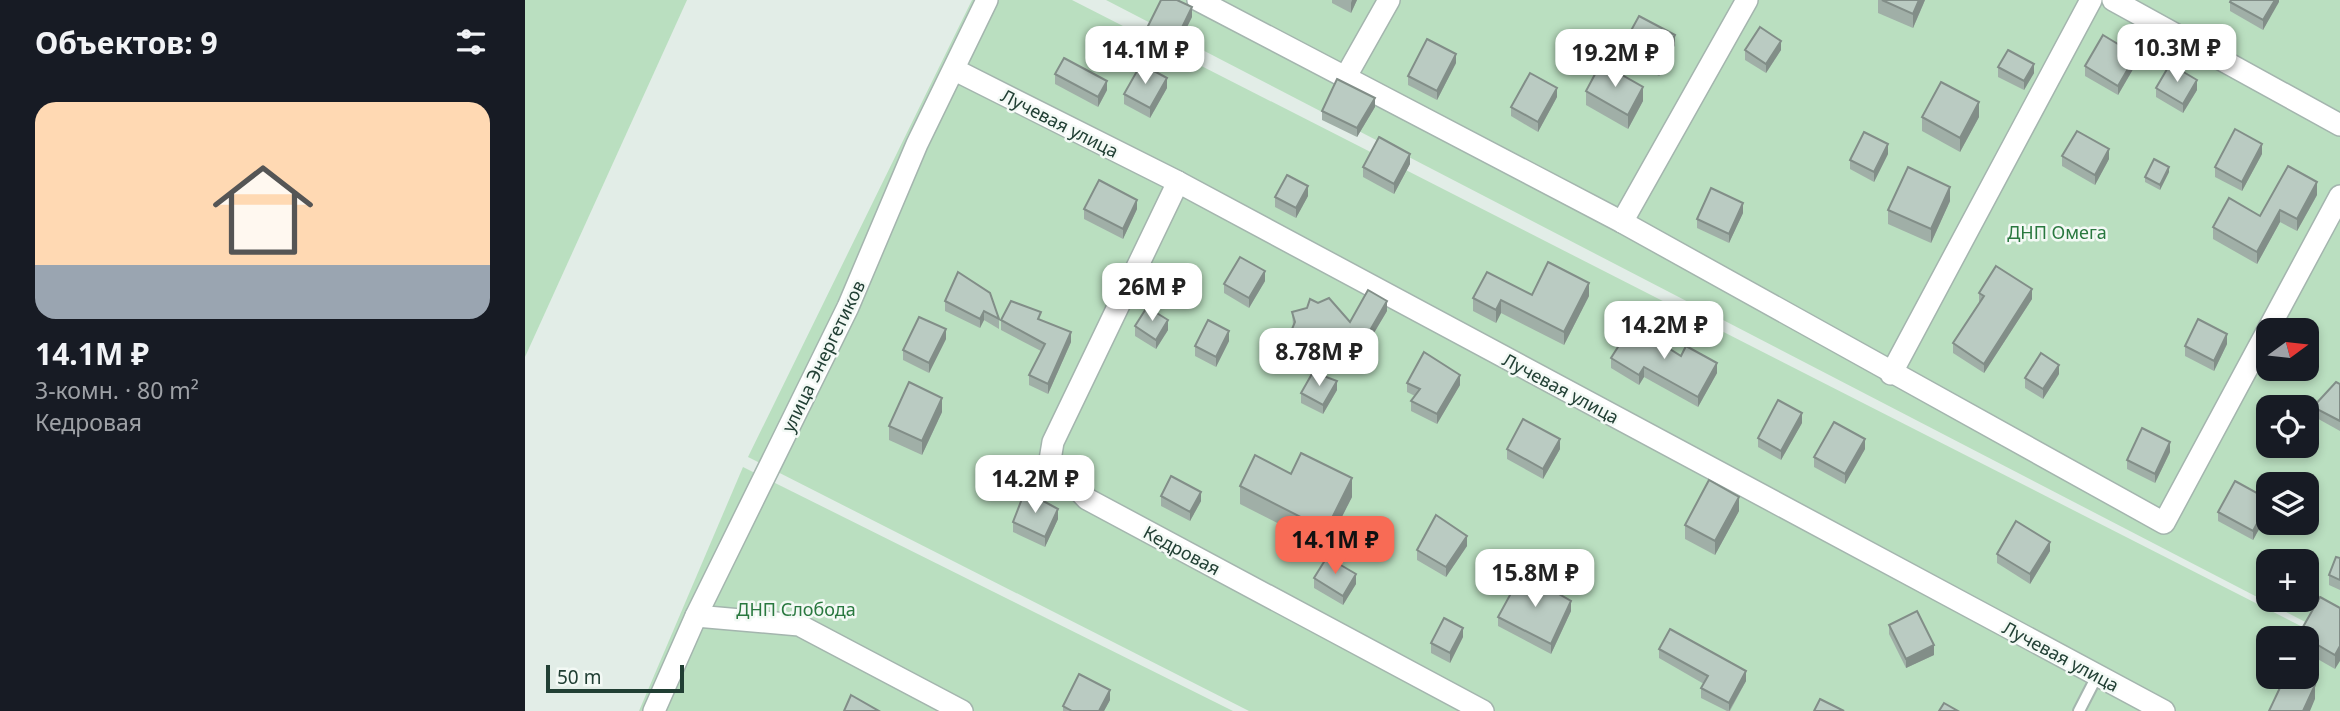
<!DOCTYPE html>
<html lang="ru">
<meta charset="utf-8">
<style>
:root{--surface:#171b24;--page:#20242c;--text:#f1f3f6;--muted:#9ea1a6;--accent:#f86b55}
body{margin:0;font-family:"Noto Sans",sans-serif;background:var(--page);color:var(--text);height:100vh;display:flex;flex-direction:column;font-size:26px;white-space:nowrap}
*{box-sizing:border-box;margin:0}
p{font-size:23px;color:var(--muted)}
.icon{flex:none;width:38px;height:38px;fill:none;stroke:currentColor;stroke-width:2;stroke-linecap:round;stroke-linejoin:round}
.map{position:relative;flex:1;overflow:hidden}
.sheet{display:flex;flex-direction:column;background:var(--surface);width:525px}
.sheet>*{flex:none}
.needle{width:46px;rotate:75deg}
.tools{position:absolute;left:1731px;top:318px;display:grid;gap:14px}
.tools a{display:grid;place-items:center;width:63px;height:63px;border-radius:14px;background:var(--surface);box-shadow:0 4px 10px #0003;font-size:35px}
.scale{position:absolute;left:21px;bottom:18px;width:138px;box-sizing:border-box;padding-left:7px;border:4px solid #213f34;border-top:0;font-size:19px;line-height:24px;white-space:nowrap;color:#213f34;-webkit-text-stroke:5px #f3f9f5;paint-order:stroke}
.price{position:absolute;translate:-50% -60px;padding:0 16px;border-radius:14px;background:#fff;color:#222;font-size:23px;line-height:46px;filter:drop-shadow(0 2px 4px #0008)}
.price::after{content:'';position:absolute;left:50%;top:42px;width:21px;height:16px;margin-left:-10px;background:inherit;clip-path:polygon(0 0,100% 0,50% 100%)}
.price.selected{background:var(--accent);color:#111}
ul{padding:0;list-style:none}
li{display:grid;align-content:center;gap:14px;height:371px;padding:0 35px}
li span{display:grid;place-items:center;height:217px;border-radius:21px;color:#555}
li>.icon{margin-inline-start:auto}
span .icon{width:126px;height:126px;fill:#fffc;stroke-width:1}
li b{font-size:30px}
h2{display:flex;justify-content:space-between;align-items:center;height:84px;padding:0 35px;font-size:30px}
main{display:flex;flex:1;min-height:0}
.map>svg:first-child{display:block}
.green{fill:#badfc0;fill-rule:evenodd}
.lines{fill:none;stroke-linecap:round;stroke-linejoin:round}
.lane-casing{stroke:#a4b5ae;stroke-width:14}
.street-casing{stroke:#a4b5ae;stroke-width:24}
.lane{stroke:#fff;stroke-width:10}
.street{stroke:#fff;stroke-width:21}
.wall{fill:#a0afa7}
.shaded-wall{fill:#828e88}
.building{fill:#bacbc2;stroke:#828e88;stroke-width:2}
.labels{text-anchor:middle;dominant-baseline:central;stroke-width:5;stroke-linejoin:round;paint-order:stroke}
.street-label{font-size:18px;fill:#213f34;stroke:#f3f9f5}
.park-label{font-size:18px;fill:#29783f;stroke:#f3f9f5}
</style>
<main>
<section class="sheet">
<h2>Объектов: 9<svg class="icon" aria-label="filters" viewBox="0 0 24 24"><path d="M4 7h16M4 17h16"/><circle cx="9" cy="7" r="2"/><circle cx="15" cy="17" r="2"/></svg></h2>
<ul>
<li><span style="background:linear-gradient(#ffd9b3 75%,#9aa5b1 0)"><svg class="icon" aria-label="home" viewBox="0 0 24 24"><path d="M3 11l9-7 9 7M6 9v11h12V9"/></svg></span><div><b>14.1M ₽</b><p>3-комн. · 80 m²</p><p>Кедровая</p></div></li>
</ul>
</section>
<div class="map">
<svg width="1815" height="711" viewBox="0 0 1815 711">
<rect width="100%" height="100%" fill="#e2ede7"/>
<g class="green">
<path d="M0,0H162L0,357Z"/>
<path d="M447,0H547L1815,646V711H724L223,457ZM1743,639H1782V677H1743Z"/>
<path d="M581,0H1815V640ZM1743,331H1782V369H1743ZM1743,408H1782V446H1743ZM1743,485H1782V523H1743ZM1743,562H1782V600H1743Z"/>
<path d="M218,467L708,711H114Z"/>
</g>
<g class="lines">
<g class="lane-casing">
<path id="lane" d="M1554,711L1572,676"/>
</g>
<g class="street-casing">
<g id="street">
<path d="M673,0L1097,222L1639,523L1815,196"/>
<path d="M1588,0L1815,125"/>
<path d="M430,70L653,182L1639,711"/>
<path d="M820,78L864,0"/>
<path d="M653,182L528,442L525,460L562,499L958,711"/>
<path d="M1097,222L1222,0"/>
<path d="M1366,374L1566,0"/>
<path d="M171,616L274,625L437,711"/>
<path d="M129,711L171,616L323,307L392,144L462,0"/>
</g>
</g>
<use href="#lane" class="lane"/>
<use href="#street" class="street"/>
</g>
<g class="wall">
<path d="M807,0H832L826,13L807,3Z"/>
<path d="M1353,0H1400L1388,28L1353,13Z"/>
<path d="M1754,0L1738,30L1705,11V2Z"/>
<path d="M667,17L647,57L619,43V34Z"/>
<path d="M1150,45L1134,76L1097,57V47Z"/>
<path d="M1220,50H1256L1241,73L1220,60Z"/>
<path d="M931,63L912,100L883,85V76Z"/>
<path d="M1611,64L1593,95L1560,76V66Z"/>
<path d="M1473,67L1509,73L1499,90L1473,77Z"/>
<path d="M530,74L582,90L573,107L530,84Z"/>
<path d="M642,88L625,118L599,104V94Z"/>
<path d="M1631,88L1672,90L1658,113L1631,97Z"/>
<path d="M1061,91L1118,101L1103,129L1061,105Z"/>
<path d="M1032,97L1013,132L986,116V107Z"/>
<path d="M850,107L832,137L797,120V111Z"/>
<path d="M1397,117H1454L1435,152L1397,131Z"/>
<path d="M1363,154L1349,182L1325,169V160Z"/>
<path d="M1737,154L1717,191L1690,177V167Z"/>
<path d="M1537,156L1584,159L1570,185L1537,166Z"/>
<path d="M885,164L869,194L838,177V167Z"/>
<path d="M1644,172L1635,190L1620,182V177Z"/>
<path d="M1792,195L1772,231L1755,222L1732,264L1688,239V227L1735,216Z"/>
<path d="M783,196L771,218L750,207V197Z"/>
<path d="M1425,201L1406,243L1363,224V210Z"/>
<path d="M559,209H612L598,239L559,219Z"/>
<path d="M1218,213L1204,243L1172,228V219Z"/>
<path d="M433,272L474,319V329L459,320L455,328L420,311V301Z"/>
<path d="M740,281L724,308L699,293V284Z"/>
<path d="M1454,293L1507,299L1459,373L1428,353V343L1454,303Z"/>
<path d="M1007,295L1064,296L1039,345L976,313L971,323L948,311V298Z"/>
<path d="M862,311L840,348L825,338L801,350L789,345L774,350L771,341L767,339V329L768,326L767,312L825,322Z"/>
<path d="M476,320L516,321L546,342L523,394L504,385V375L516,351L476,330Z"/>
<path d="M610,326L643,330L631,349L610,336Z"/>
<path d="M421,339L404,373L378,360V350Z"/>
<path d="M704,341L691,367L670,356V346Z"/>
<path d="M1702,344L1689,371L1660,356V346Z"/>
<path d="M1156,356L1192,373L1173,407L1119,377L1114,385L1086,368V358Z"/>
<path d="M1534,374L1518,399L1500,388V378Z"/>
<path d="M882,383L935,385L912,424L886,411V401L890,396L882,392Z"/>
<path d="M1815,384V431L1788,416V407Z"/>
<path d="M812,390L798,414L776,403V393Z"/>
<path d="M417,412L397,455L364,440V426Z"/>
<path d="M1277,423L1256,460L1233,447V438Z"/>
<path d="M982,449H1035L1018,479L982,459Z"/>
<path d="M1340,449L1320,484L1289,467V457Z"/>
<path d="M1645,452L1630,483L1602,469V460Z"/>
<path d="M766,474L827,497L801,548L715,504V486Z"/>
<path d="M636,496L676,501L665,521L636,506Z"/>
<path d="M1743,499V513L1728,540L1693,521V512Z"/>
<path d="M1214,511L1190,555L1160,539V525Z"/>
<path d="M533,519L520,547L488,532V522Z"/>
<path d="M942,546L921,577L892,560V550Z"/>
<path d="M1525,551L1505,584L1472,563V554Z"/>
<path d="M1815,558V590L1804,585V575Z"/>
<path d="M789,578L831,584L818,605L789,588Z"/>
<path d="M1815,608L1810,669L1782,653V639H1774V634Z"/>
<path d="M1046,611L1026,654L973,626V617Z"/>
<path d="M1364,625L1409,655L1381,668L1364,634Z"/>
<path d="M938,637L925,663L906,653V643Z"/>
<path d="M1134,649L1221,681L1205,711H1202L1176,698V688L1179,684L1134,658Z"/>
<path d="M585,700L579,711H538V706Z"/>
</g>
<g class="shaded-wall">
<path d="M827,0H832L826,13V3Z"/>
<path d="M1394,0H1400L1388,28V14Z"/>
<path d="M1750,0H1754V2L1738,30V20Z"/>
<path d="M667,7V17L647,57V48Z"/>
<path d="M1150,35V45L1134,76V66Z"/>
<path d="M1256,41V50L1241,73V64Z"/>
<path d="M931,54V63L912,100V91Z"/>
<path d="M1611,55V64L1593,95V86Z"/>
<path d="M1509,64V73L1499,90V81Z"/>
<path d="M642,78V88L625,118V108Z"/>
<path d="M1672,80V90L1658,113V104Z"/>
<path d="M582,81V90L573,107V97Z"/>
<path d="M1118,87V101L1103,129V115Z"/>
<path d="M1032,88V97L1013,132V122Z"/>
<path d="M850,98V107L832,137V128Z"/>
<path d="M1454,102V117L1435,152V138Z"/>
<path d="M1363,144V154L1349,182V172Z"/>
<path d="M1737,144V154L1717,191V182Z"/>
<path d="M1584,149V159L1570,185V175Z"/>
<path d="M885,154V164L869,194V184Z"/>
<path d="M1644,167V172L1635,190V185Z"/>
<path d="M1792,182V195L1772,231V219Z"/>
<path d="M783,186V196L771,218V208Z"/>
<path d="M1425,187V201L1406,243V229Z"/>
<path d="M612,200V209L598,239V229Z"/>
<path d="M1218,203V213L1204,243V234Z"/>
<path d="M1755,210V222L1732,264V252Z"/>
<path d="M740,271V281L724,308V298Z"/>
<path d="M1064,283V296L1039,345V332Z"/>
<path d="M1507,289V299L1459,373V364Z"/>
<path d="M976,300V313L971,323V310Z"/>
<path d="M862,301V311L840,348V339Z"/>
<path d="M459,311V320L455,328V319Z"/>
<path d="M643,320V330L631,349V340Z"/>
<path d="M421,329V339L404,373V363Z"/>
<path d="M825,329V338L801,350V341Z"/>
<path d="M704,331V341L691,367V357Z"/>
<path d="M546,332V342L523,394V384Z"/>
<path d="M1702,334V344L1689,371V361Z"/>
<path d="M789,336V345L774,350V340Z"/>
<path d="M1192,363V373L1173,407V397Z"/>
<path d="M1534,365V374L1518,399V389Z"/>
<path d="M1119,367V377L1114,385V375Z"/>
<path d="M935,375V385L912,424V414Z"/>
<path d="M812,381V390L798,414V405Z"/>
<path d="M417,398V412L397,455V441Z"/>
<path d="M1277,413V423L1256,460V451Z"/>
<path d="M1035,439V449L1018,479V469Z"/>
<path d="M1340,439V449L1320,484V474Z"/>
<path d="M1645,442V452L1630,483V474Z"/>
<path d="M827,478V497L801,548V530Z"/>
<path d="M676,492V501L665,521V512Z"/>
<path d="M1214,497V511L1190,555V541Z"/>
<path d="M1743,503V513L1728,540V531Z"/>
<path d="M533,509V519L520,547V537Z"/>
<path d="M942,536V546L921,577V567Z"/>
<path d="M1525,542V551L1505,584V574Z"/>
<path d="M831,574V584L818,605V596Z"/>
<path d="M1046,601V611L1026,654V644Z"/>
<path d="M938,628V637L925,663V653Z"/>
<path d="M1409,645V655L1381,668V659Z"/>
<path d="M1815,646V661L1810,669V655Z"/>
<path d="M1221,671V681L1204,711V703Z"/>
<path d="M1790,685V699L1785,711H1778Z"/>
<path d="M585,690V700L579,711H574Z"/>
</g>
<g class="building">
<path d="M636,0H652L667,7L647,48L619,34Z"/>
<path d="M1357,0H1394L1388,14Z"/>
<path d="M1706,0H1750L1738,20L1705,2Z"/>
<path d="M1114,16L1150,35L1134,66L1097,47Z"/>
<path d="M1235,27L1256,41L1241,64L1220,50Z"/>
<path d="M1578,35L1611,55L1593,86L1560,66Z"/>
<path d="M902,39L931,54L912,91L883,76Z"/>
<path d="M1483,50L1509,64L1499,81L1473,67Z"/>
<path d="M539,58L582,81L573,97L530,74Z"/>
<path d="M1076,63L1118,87L1103,115L1061,91Z"/>
<path d="M616,64L642,78L625,108L599,94Z"/>
<path d="M1645,64L1672,80L1658,104L1631,88Z"/>
<path d="M1005,73L1032,88L1013,122L986,107Z"/>
<path d="M812,79L850,98L832,128L797,111Z"/>
<path d="M1416,82L1454,102L1435,138L1397,117Z"/>
<path d="M1710,129L1737,144L1717,182L1690,167Z"/>
<path d="M1552,131L1584,149L1570,175L1537,156Z"/>
<path d="M1339,132L1363,144L1349,172L1325,160Z"/>
<path d="M854,137L885,154L869,184L838,167Z"/>
<path d="M1629,159L1644,167L1635,185L1620,177Z"/>
<path d="M1763,166L1792,182L1772,219L1755,210L1732,252L1688,227L1704,198L1735,216Z"/>
<path d="M1383,167L1425,187L1406,229L1363,210Z"/>
<path d="M762,175L783,186L771,208L750,197Z"/>
<path d="M574,180L612,200L598,229L559,209Z"/>
<path d="M1186,188L1218,203L1204,234L1172,219Z"/>
<path d="M715,257L740,271L724,298L699,284Z"/>
<path d="M1023,262L1064,283L1039,332L976,300L971,310L948,298L962,272L1007,295Z"/>
<path d="M1471,266L1507,289L1459,364L1428,343L1459,296L1454,293Z"/>
<path d="M433,272L465,293L474,319L459,311L455,319L420,301Z"/>
<path d="M843,290L862,301L840,339L825,329L801,341L789,336L774,340L771,331L767,329L770,322L767,312L782,308L785,299L793,303L804,298L825,322Z"/>
<path d="M486,301L516,312L513,319L546,332L523,384L504,375L520,344L476,320Z"/>
<path d="M622,307L643,320L631,340L610,326Z"/>
<path d="M394,317L421,329L404,363L378,350Z"/>
<path d="M1673,319L1702,334L1689,361L1660,346Z"/>
<path d="M683,320L704,331L691,357L670,346Z"/>
<path d="M1107,325L1156,356L1161,346L1192,363L1173,397L1119,367L1114,375L1086,358Z"/>
<path d="M899,352L935,375L912,414L886,401L895,389L882,383Z"/>
<path d="M1516,353L1534,365L1518,389L1500,378Z"/>
<path d="M788,372L812,381L798,405L776,393Z"/>
<path d="M384,382L417,398L397,441L364,426Z"/>
<path d="M1811,382L1815,384V421L1788,407Z"/>
<path d="M1253,400L1277,413L1256,451L1233,438Z"/>
<path d="M998,419L1035,439L1018,469L982,449Z"/>
<path d="M1309,422L1340,439L1320,474L1289,457Z"/>
<path d="M1617,428L1645,442L1630,474L1602,460Z"/>
<path d="M776,453L827,478L801,530L715,486L730,455L766,474Z"/>
<path d="M646,476L676,492L665,512L636,496Z"/>
<path d="M1184,480L1214,497L1190,541L1160,525Z"/>
<path d="M1710,481L1743,499V503L1728,531L1693,512Z"/>
<path d="M500,491L533,509L520,537L488,522Z"/>
<path d="M911,515L942,536L921,567L892,550Z"/>
<path d="M1491,521L1525,542L1505,574L1472,554Z"/>
<path d="M802,557L831,574L818,596L789,578Z"/>
<path d="M1811,557L1815,558V580L1804,575Z"/>
<path d="M997,573L1046,601L1026,644L973,617Z"/>
<path d="M1795,597L1815,608V646L1810,655L1774,634Z"/>
<path d="M1392,611L1409,645L1381,659L1364,625Z"/>
<path d="M919,618L938,628L925,653L906,643Z"/>
<path d="M1145,629L1221,671L1204,703L1176,688L1183,676L1134,649Z"/>
<path d="M554,674L585,690L574,711H547L538,706Z"/>
<path d="M1760,677H1774L1790,685L1778,711H1744Z"/>
<path d="M326,695L354,711H319Z"/>
<path d="M1295,699L1319,711H1289Z"/>
<path d="M1419,703L1433,711H1414Z"/>
</g>
<g class="labels">
<g class="street-label">
<text transform="translate(535 123) rotate(27)">Лучевая улица</text>
<text transform="translate(298 356) rotate(-64)">улица Энергетиков</text>
<text transform="translate(1036 388) rotate(28)">Лучевая улица</text>
<text transform="translate(657 550) rotate(28)">Кедровая</text>
<text transform="translate(1536 656) rotate(28)">Лучевая улица</text>
</g>
<g class="park-label">
<text x="1532" y="232">ДНП Омега</text>
<text x="271" y="609">ДНП Слобода</text>
</g>
</g>
</svg>
<div class="tools">
<a><svg class="needle" viewBox="-14 -14 28 28"><path d="M0-13l5 13h-10z" fill="#e53935"/><path d="M0 13l5-13h-10z" fill="#9ea1a6"/></svg></a>
<a><svg class="icon" aria-label="locate" viewBox="0 0 24 24"><circle cx="12" cy="12" r="6"/><path d="M12 2v4M12 18v4M2 12h4M18 12h4"/></svg></a>
<a><svg class="icon" aria-label="layers" viewBox="0 0 24 24"><path d="M12 4l9 5-9 5-9-5zM3 14l9 5 9-5"/></svg></a>
<a>+</a>
<a>−</a>
</div>
<div class="scale">50 m</div>
<b class="price" style="left:1652px;top:84px">10.3M ₽</b>
<b class="price" style="left:620px;top:86px">14.1M ₽</b>
<b class="price" style="left:1090px;top:89px">19.2M ₽</b>
<b class="price" style="left:627px;top:323px">26M ₽</b>
<b class="price" style="left:1139px;top:361px">14.2M ₽</b>
<b class="price" style="left:794px;top:388px">8.78M ₽</b>
<b class="price" style="left:510px;top:515px">14.2M ₽</b>
<b class="price selected" style="left:810px;top:576px">14.1M ₽</b>
<b class="price" style="left:1010px;top:609px">15.8M ₽</b>
</div>
</main>
